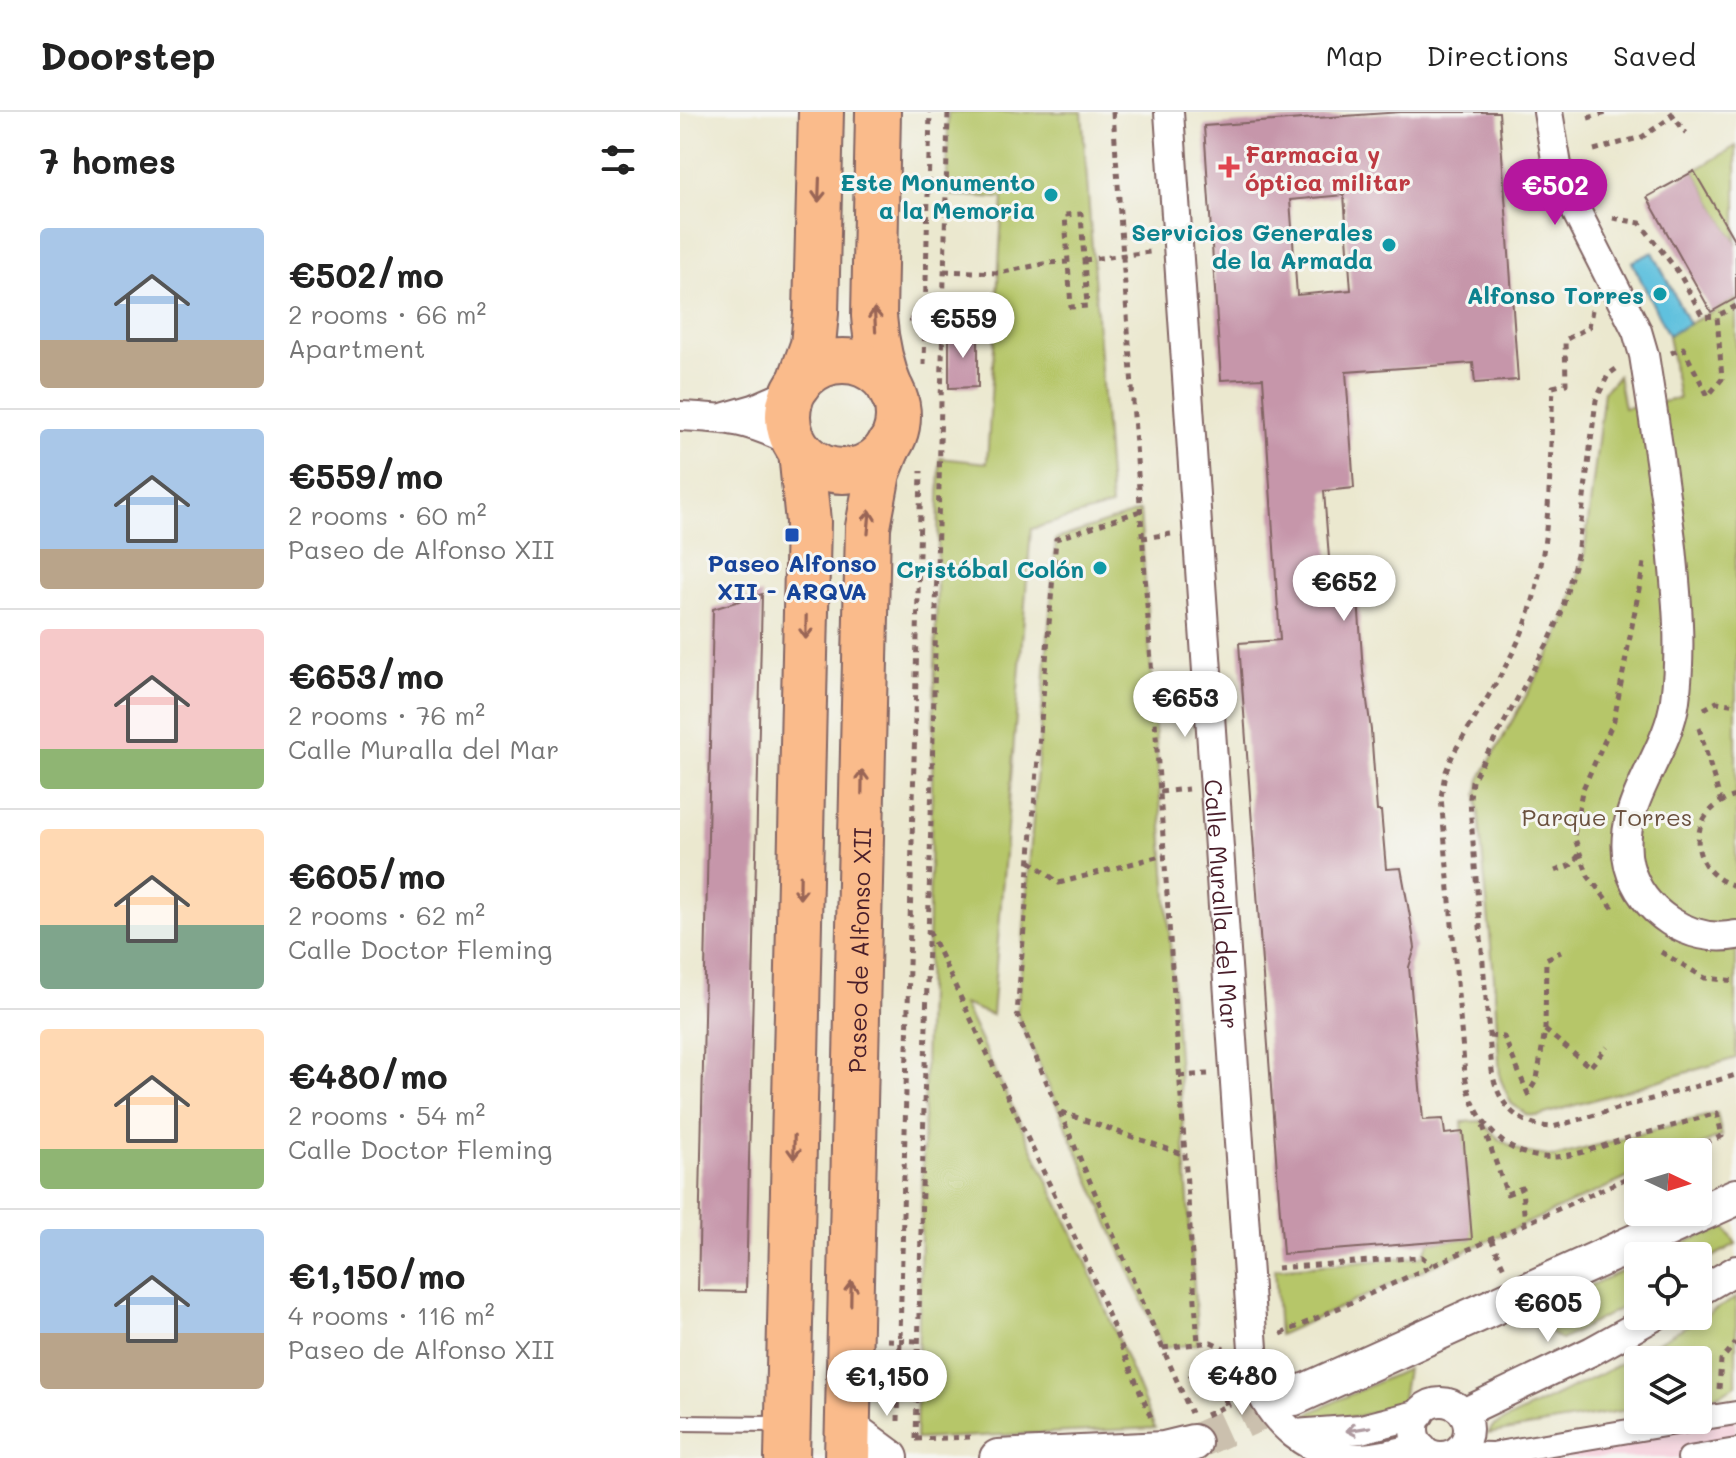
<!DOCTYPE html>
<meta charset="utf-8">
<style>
:root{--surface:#fff;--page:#f2f2f2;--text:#222;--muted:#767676;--line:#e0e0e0;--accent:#b5179e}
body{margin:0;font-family:Mali,sans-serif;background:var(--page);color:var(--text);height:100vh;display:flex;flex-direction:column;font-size:30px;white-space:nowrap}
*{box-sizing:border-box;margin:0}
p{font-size:26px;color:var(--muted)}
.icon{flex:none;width:44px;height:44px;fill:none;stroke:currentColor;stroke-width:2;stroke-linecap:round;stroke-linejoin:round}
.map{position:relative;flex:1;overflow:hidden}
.drawer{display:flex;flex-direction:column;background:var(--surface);width:680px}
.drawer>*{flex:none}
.needle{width:52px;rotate:94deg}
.buttons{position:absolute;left:944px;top:1026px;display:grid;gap:16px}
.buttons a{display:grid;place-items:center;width:88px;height:88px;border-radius:8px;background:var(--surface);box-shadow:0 4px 12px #0003;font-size:40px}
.price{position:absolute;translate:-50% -68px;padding:0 18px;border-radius:28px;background:#fff;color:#222;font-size:26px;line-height:52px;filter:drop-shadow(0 2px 4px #0008)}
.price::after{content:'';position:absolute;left:50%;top:48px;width:24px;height:18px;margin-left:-12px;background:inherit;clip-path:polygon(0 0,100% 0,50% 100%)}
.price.active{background:var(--accent);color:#fff}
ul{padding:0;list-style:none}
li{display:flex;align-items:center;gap:24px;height:200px;padding:0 40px}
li+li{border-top:2px solid var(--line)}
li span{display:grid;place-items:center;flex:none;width:224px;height:160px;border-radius:8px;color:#555}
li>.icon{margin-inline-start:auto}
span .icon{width:96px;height:96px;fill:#fffc;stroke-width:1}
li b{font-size:34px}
h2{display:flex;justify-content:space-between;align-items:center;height:96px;padding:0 40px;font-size:34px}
header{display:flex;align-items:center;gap:48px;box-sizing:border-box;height:112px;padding:0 40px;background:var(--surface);border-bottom:2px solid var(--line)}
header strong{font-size:38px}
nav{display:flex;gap:44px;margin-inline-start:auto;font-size:28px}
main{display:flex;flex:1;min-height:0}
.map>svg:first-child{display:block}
.built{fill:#f5cfdb}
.green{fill:#b6c669;stroke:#80724a;stroke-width:2}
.water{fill:#60c1de;stroke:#557084;stroke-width:2}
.building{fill:#c696aa;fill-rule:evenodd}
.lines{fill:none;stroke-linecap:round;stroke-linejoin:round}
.tertiary-tunnel{stroke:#cbc0ae;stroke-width:36;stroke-dasharray:36 18;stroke-linecap:butt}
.service-casing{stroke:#826564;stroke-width:18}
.pedestrian-casing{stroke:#826564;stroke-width:26}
.minor-casing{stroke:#826564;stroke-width:32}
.tertiary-casing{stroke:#826564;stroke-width:40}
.primary-casing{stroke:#826564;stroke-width:48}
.path{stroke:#826564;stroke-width:5;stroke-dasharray:6 6;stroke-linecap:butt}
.service{stroke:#fff;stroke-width:14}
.pedestrian{stroke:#fff;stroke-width:22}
.minor{stroke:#fff;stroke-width:28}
.tertiary{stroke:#fff;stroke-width:36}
.primary{stroke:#fabb8b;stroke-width:44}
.oneway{stroke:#996556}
.oneway2{stroke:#ae9aa0}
.health-dot{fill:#e0444e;stroke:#f6f6f2;stroke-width:3}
.culture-dot{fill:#0f9aa8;stroke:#f6f6f2;stroke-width:3}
.transit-dot{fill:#1a4fb4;stroke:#f6f6f2;stroke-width:3}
.labels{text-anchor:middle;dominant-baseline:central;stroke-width:6;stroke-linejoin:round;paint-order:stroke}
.health-label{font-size:24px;font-weight:bold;fill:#be3a42;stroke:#f6f6f2;text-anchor:start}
.culture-label{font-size:24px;font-weight:bold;fill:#0d838f;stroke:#f6f6f2;text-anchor:end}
.transit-label{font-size:24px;font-weight:bold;fill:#164399;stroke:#f6f6f2}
.park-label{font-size:24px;fill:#6a513e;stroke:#f6f6f2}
.street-label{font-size:24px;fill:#4a1f2b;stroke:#f6f6f2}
</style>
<header>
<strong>Doorstep</strong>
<nav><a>Map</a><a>Directions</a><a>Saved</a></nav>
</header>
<main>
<section class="drawer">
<h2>7 homes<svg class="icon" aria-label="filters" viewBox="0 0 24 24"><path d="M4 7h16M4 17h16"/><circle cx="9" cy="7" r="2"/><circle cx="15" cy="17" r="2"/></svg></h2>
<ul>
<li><span style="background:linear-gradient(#a9c7e8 70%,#b9a48a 0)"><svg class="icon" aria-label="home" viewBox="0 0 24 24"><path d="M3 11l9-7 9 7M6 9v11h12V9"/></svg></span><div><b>€502/mo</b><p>2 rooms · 66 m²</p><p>Apartment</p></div></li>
<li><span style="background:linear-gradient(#a9c7e8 75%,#b9a48a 0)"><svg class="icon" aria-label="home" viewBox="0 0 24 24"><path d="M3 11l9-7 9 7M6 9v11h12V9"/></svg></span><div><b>€559/mo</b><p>2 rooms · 60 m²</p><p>Paseo de Alfonso XII</p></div></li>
<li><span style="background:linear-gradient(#f6c9c9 75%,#8fb573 0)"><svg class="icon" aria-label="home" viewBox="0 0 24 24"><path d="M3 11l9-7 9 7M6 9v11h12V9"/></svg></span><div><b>€653/mo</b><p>2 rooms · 76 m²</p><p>Calle Muralla del Mar</p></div></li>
<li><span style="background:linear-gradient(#ffd9b3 60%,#7fa58c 0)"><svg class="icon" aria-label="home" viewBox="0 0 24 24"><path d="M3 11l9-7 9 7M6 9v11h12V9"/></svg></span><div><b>€605/mo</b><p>2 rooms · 62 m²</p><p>Calle Doctor Fleming</p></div></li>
<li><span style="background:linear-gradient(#ffd9b3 75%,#8fb573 0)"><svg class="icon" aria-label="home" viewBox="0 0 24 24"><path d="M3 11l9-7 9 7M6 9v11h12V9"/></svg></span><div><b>€480/mo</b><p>2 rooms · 54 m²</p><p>Calle Doctor Fleming</p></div></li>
<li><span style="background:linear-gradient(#a9c7e8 65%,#b9a48a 0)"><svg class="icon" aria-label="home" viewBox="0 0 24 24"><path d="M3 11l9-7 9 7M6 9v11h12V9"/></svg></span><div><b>€1,150/mo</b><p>4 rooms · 116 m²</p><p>Paseo de Alfonso XII</p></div></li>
</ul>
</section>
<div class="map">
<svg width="1056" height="1346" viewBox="0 0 1056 1346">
<rect width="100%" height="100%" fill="#f6f6f2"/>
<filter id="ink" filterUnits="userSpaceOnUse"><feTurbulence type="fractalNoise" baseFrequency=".0125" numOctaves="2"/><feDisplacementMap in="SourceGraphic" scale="16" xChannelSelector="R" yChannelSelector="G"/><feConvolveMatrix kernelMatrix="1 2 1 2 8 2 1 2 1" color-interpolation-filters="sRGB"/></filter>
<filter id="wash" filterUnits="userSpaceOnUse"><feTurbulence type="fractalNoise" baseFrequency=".006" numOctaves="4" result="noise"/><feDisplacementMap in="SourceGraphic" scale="32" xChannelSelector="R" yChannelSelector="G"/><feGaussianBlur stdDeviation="1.8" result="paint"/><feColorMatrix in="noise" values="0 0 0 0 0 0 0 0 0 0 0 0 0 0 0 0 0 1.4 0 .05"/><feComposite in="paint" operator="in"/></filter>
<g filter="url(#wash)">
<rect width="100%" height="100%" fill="#ebe8cf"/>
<path class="built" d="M1056,1301V1346H770Z"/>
<g class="green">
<path d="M268,0H402L431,394L351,417L312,903L283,892L405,1147L475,1316L236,1327L260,346L307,351L323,86L267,83Z"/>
<path d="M1056,34V131L1014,59Z"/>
<path d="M1056,187V946L858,1004L847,1003L831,991L820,966L814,865L797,684L800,667L876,530L889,497L904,444L924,279L938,264L944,296L999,287L988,223Z"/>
<path d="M460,399L518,1232L483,1236L337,902L376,427Z"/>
<path d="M1037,1001L1042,1024L1005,1040H958V1061L599,1223L595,1157L742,1145L750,1130L791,1127L782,1010L801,1009L820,1028L843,1040L874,1045Z"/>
<path d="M1044,1113L1056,1132L1018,1153V1144H976Z"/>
<path d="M958,1152V1187L881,1228L846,1202Z"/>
<path d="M1056,1186V1273L1038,1283L1018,1286V1248H958V1296L808,1322L813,1314L923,1261Z"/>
<path d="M727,1257L721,1294L679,1304L624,1309L623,1304Z"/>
</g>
<path class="water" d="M973,140L1009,212L988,223L952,150Z"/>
<g id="blocks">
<g class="building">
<path d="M721,0H819L838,268L795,271L793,251L666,260L674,376L644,379L651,473L677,471L683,560L691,618L697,699H701L706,757L721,756L731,810L735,836L729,855L743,1008L763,1007L765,1022L783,1020L792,1127L603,1142L559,531L600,528L583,266L541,268L524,14ZM664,83L671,178L617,183L610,88Z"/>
<path d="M1014,59L1056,131V186L1031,200L967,85Z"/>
<path d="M269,220H298V275L269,276Z"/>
<path d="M82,482L66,1180L18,1179L33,497Z"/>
</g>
</g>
</g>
<g filter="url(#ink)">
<use href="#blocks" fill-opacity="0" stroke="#826564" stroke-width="2"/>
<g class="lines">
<path class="tertiary-tunnel" d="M513,1331L614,1285"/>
<g class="service-casing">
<path id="service" d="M0,1311L104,1312"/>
</g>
<g class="pedestrian-casing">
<g id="pedestrian">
<path d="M1018,1307L1056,1301"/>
<path d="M774,1341L812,1342L1014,1308"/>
<path d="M1009,1346L1056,1338"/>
</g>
</g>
<g class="minor-casing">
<g id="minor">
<path id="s1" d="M489,0L575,1266C591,1311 629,1344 679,1346C699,1346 722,1339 742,1335"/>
<path d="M868,0L879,65L957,219L964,243C974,307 984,372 992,436C997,487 1002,537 995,588C988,645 934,694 949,754C961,800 1010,832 1056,823"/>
<path d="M0,304C48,306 71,308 114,331"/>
<path d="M46,305L74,297L113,280"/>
<path d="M1018,1180L1056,1158"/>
<circle cx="761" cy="1317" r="27"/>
<path d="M783,1301L912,1239L975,1204"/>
<path d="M615,1322L681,1317L740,1302"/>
</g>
</g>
<g class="tertiary-casing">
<g id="tertiary">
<path d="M614,1285L1056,1085"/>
<path d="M168,1315L210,1346"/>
<path d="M318,1346L484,1338L513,1331"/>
</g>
</g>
<g class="primary-casing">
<g id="primary">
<path d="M198,0L194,204C196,232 201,255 212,281"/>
<circle cx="163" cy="304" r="55"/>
<path d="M119,272L133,233L136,201L141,0"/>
<path d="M107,1346L128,410L121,340"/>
<path id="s2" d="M167,1346L188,415L198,361L209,333"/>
</g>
</g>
<g class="path">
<path d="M433,0L518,1232"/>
<path d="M990,0L1006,21"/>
<path d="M908,6L930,0"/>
<path d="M914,38L962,25L999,0"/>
<path d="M933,106L960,111L999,161L1023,205L1037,204"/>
<path d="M404,148L470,140"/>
<path d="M264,159L319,161L368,151L388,150L391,195L407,194L401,102L385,103L388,150"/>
<path d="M912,198L909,215L885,228L886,272L873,275C869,354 873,437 845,513C829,555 796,603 773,642L765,662L761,685L785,963C793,1009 826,1049 876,1045C900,1043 925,1033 948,1026C978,1018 1007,1010 1037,1001L1042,1024L1005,1040"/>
<path d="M229,208L263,209"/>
<path d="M991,241L1003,236L1028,284L1042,267L1037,204L1056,194"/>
<path d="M244,253L250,0"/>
<path d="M936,257L928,263L916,288L897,443L881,502L869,529L792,669L790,686L791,706L812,959C818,993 838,1014 873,1015L1056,963"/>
<path d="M460,399L376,427L337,902L511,1301"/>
<path d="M462,426L491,422"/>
<path d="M1024,597L1037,590L1056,593"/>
<path d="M1019,616L1041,690"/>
<path d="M480,680L508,677"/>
<path d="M1056,684C1005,698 1006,761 1056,774"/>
<path d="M350,749L379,771L484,743"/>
<path d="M875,759L891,753L899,743"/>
<path d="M933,796L908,764L894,724L902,679L934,608L964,451"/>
<path d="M249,819L405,1147L472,1308"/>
<path d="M981,840L1025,866L1056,869"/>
<path d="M865,918L866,847L881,840"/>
<path d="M809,924L824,925L848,982L857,967L865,918L910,955L927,935"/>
<path d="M499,964L528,962"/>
<path d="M381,1000L505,1043"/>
<path d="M803,1014L827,1082L842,1076L845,1113"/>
<path d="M811,1127L824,1156"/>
<path d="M597,1156L742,1145L752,1153"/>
<path d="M601,1222L958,1061"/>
<path d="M207,1228L238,1229"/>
<path d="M483,1236L531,1230L544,1236"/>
<path d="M543,1251L531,1268L509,1259L518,1281L531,1280L538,1272L547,1293"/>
<path d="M1039,1277L1041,1248L1056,1231"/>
<path d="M526,1303L550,1292"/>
<path d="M218,1309L241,359"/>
<path d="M236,1327L268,0"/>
<path d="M236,1327L292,1325"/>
</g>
<use href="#service" class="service"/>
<use href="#pedestrian" class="pedestrian"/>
<use href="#minor" class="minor"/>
<use href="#tertiary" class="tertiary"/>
<use href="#primary" class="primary"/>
</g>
<defs><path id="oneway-shaft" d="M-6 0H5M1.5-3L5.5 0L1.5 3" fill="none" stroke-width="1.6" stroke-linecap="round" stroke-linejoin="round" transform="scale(2)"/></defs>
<g class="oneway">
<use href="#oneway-shaft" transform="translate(139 78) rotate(92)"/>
<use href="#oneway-shaft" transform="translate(195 208) rotate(-93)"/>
<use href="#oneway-shaft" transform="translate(189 410) rotate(-85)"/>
<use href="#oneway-shaft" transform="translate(126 515) rotate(91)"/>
<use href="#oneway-shaft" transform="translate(182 670) rotate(-89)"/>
<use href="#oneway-shaft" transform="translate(120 775) rotate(91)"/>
<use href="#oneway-shaft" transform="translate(114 1035) rotate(91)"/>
<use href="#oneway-shaft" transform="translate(171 1181) rotate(-89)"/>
</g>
<use class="oneway2" href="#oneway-shaft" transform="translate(678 1317) rotate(171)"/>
</g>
<path class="health-dot" d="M545 43h8v8h8v8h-8v8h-8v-8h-8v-8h8z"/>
<g class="culture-dot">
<circle cx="371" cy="83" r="8"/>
<circle cx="709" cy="133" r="8"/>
<circle cx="980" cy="182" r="8"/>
<circle cx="420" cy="456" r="8"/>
</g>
<rect class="transit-dot" x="104" y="415" width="16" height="16" rx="4"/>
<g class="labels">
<g class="health-label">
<text x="565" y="41">Farmacia y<tspan x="565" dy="28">óptica militar</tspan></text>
</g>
<g class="culture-label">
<text x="355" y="69">Este Monumento<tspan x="355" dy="28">a la Memoria</tspan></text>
<text x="693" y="119">Servicios Generales<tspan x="693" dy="28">de la Armada</tspan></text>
<text x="964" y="182">Alfonso Torres</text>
<text x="404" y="456">Cristóbal Colón</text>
</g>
<g class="transit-label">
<text x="112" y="450">Paseo Alfonso<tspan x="112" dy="28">XII - ARQVA</tspan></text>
</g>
<g class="park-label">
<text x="927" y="704">Parque Torres</text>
</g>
<g class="street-label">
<text stroke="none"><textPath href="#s1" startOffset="794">Calle Muralla del Mar</textPath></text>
<text stroke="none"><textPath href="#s2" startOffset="508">Paseo de Alfonso XII</textPath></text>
</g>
</g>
</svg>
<div class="buttons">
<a><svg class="needle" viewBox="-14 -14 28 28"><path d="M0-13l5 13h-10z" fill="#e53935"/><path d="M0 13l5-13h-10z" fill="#767676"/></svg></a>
<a><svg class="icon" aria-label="locate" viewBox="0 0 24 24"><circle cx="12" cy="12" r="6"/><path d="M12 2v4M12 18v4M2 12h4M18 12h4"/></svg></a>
<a><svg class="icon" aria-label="layers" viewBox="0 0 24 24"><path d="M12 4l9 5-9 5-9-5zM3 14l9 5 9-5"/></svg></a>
</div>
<b class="price active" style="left:875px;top:115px">€502</b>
<b class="price" style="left:283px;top:248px">€559</b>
<b class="price" style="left:664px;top:511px">€652</b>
<b class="price" style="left:505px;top:627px">€653</b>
<b class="price" style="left:868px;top:1232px">€605</b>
<b class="price" style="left:562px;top:1305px">€480</b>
<b class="price" style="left:207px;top:1306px">€1,150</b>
</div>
</main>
